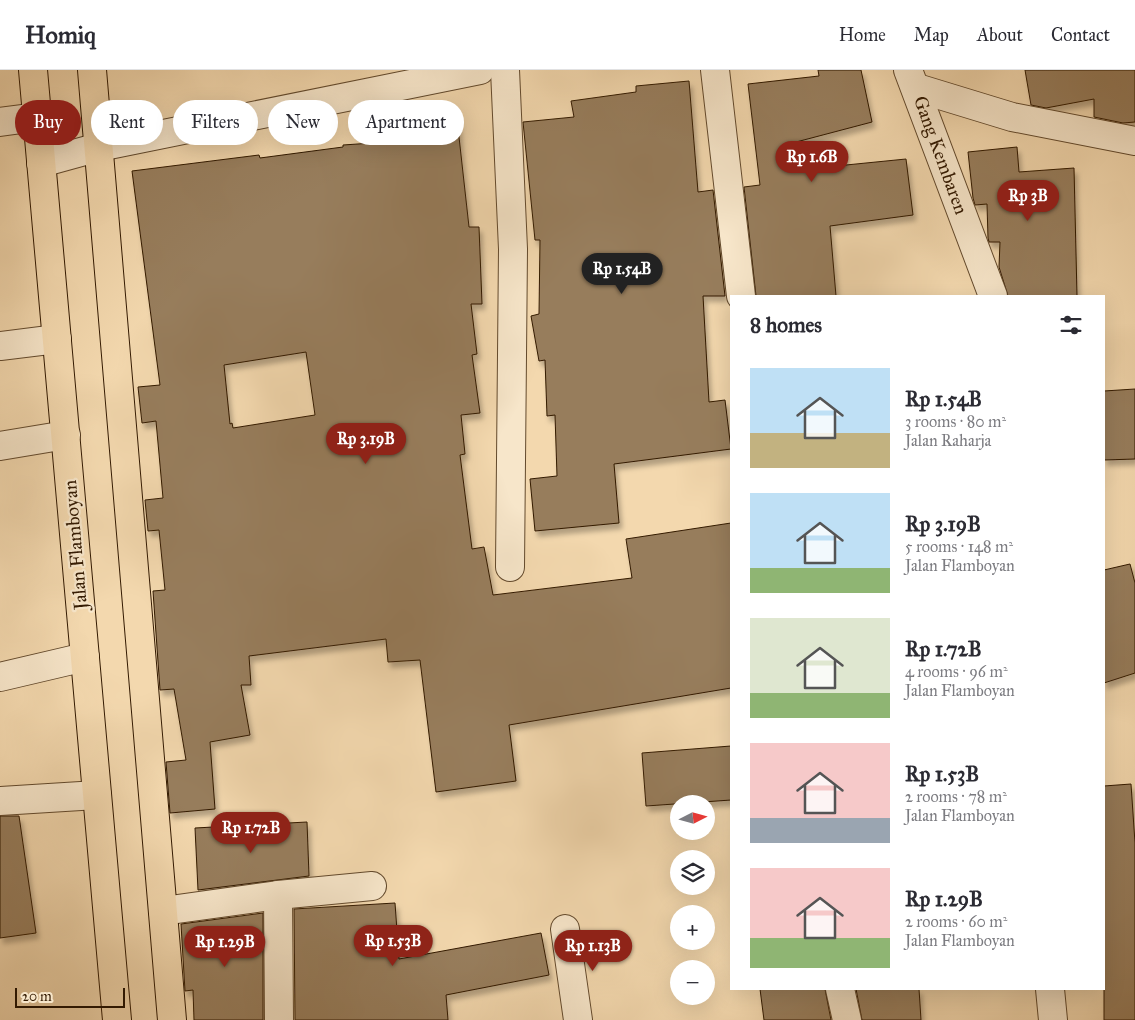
<!DOCTYPE html>
<meta charset="utf-8">
<style>
:root{--surface:#fff;--page:#f7f7f7;--text:#2b2b33;--muted:#7c7c81;--line:#e1e1e2;--accent:#8f2418}
body{margin:0;font-family:"IM FELL Great Primer",serif;background:var(--page);color:var(--text);height:100vh;display:flex;flex-direction:column;font-size:19px;white-space:nowrap}
*{box-sizing:border-box;margin:0}
p{font-size:16px;color:var(--muted)}
.icon{flex:none;width:28px;height:28px;fill:none;stroke:currentColor;stroke-width:2;stroke-linecap:round;stroke-linejoin:round}
.map{position:relative;flex:1;overflow:hidden}
.drawer{position:absolute;left:730px;top:225px;width:375px;height:695px;display:flex;flex-direction:column;background:var(--surface);border-radius:0px;box-shadow:0 5px 20px #0002}
.drawer>*{flex:none}
.top-card{position:absolute;left:15px;top:30px;width:475px;height:45px;display:flex;gap:10px}
.needle{width:32px;rotate:84deg}
.tools{position:absolute;left:670px;top:725px;display:grid;gap:10px}
.tools a{display:grid;place-items:center;width:45px;height:45px;border-radius:50%;background:var(--surface);box-shadow:0 5px 20px #0002;font-size:25px}
.scale{position:absolute;left:15px;bottom:12px;width:110px;box-sizing:border-box;padding-left:5px;border:2px solid #331a02;border-top:0;font-size:14px;line-height:18px;white-space:nowrap;color:#331a02;-webkit-text-stroke:4px #f7e6ca;paint-order:stroke}
.price{position:absolute;translate:-50% -42px;padding:0 11px;border-radius:18px;background:var(--accent);color:#fff;font-size:16px;line-height:32px;filter:drop-shadow(0 1px 2px #0008)}
.price::after{content:'';position:absolute;left:50%;top:30px;width:15px;height:11px;margin-left:-8px;background:inherit;clip-path:polygon(0 0,100% 0,50% 100%)}
.price.selected{background:#222;color:#fff}
ul{padding:0;list-style:none}
li{display:flex;align-items:center;gap:15px;height:125px;padding:0 20px}
li span{display:grid;place-items:center;flex:none;width:140px;height:100px;border-radius:0px;color:#555}
li>.icon{margin-inline-start:auto}
span .icon{width:60px;height:60px;fill:#fffc;stroke-width:1}
li b{font-size:21px}
h2{display:flex;justify-content:space-between;align-items:center;height:60px;padding:0 20px;font-size:21px}
.pill{padding:0 18px;border-radius:22px;background:var(--surface);box-shadow:0 5px 20px #0002;font-size:18px;line-height:45px}
.pill.selected{background:var(--accent);color:#fff}
header{display:flex;align-items:center;gap:30px;box-sizing:border-box;height:70px;padding:0 25px;background:var(--surface);border-bottom:1px solid var(--line)}
header strong{font-size:24px}
nav{display:flex;gap:28px;margin-inline-start:auto;font-size:18px}
.map>svg:first-child{display:block}
.building{fill:#977d5b;stroke:#331a02;fill-rule:evenodd;filter:url(#shadow)}
.lines{fill:none;stroke-linecap:round;stroke-linejoin:round}
.street-casing{stroke:#634a2d;stroke-width:30}
.primary-casing{stroke:#331a02;stroke-width:30}
.street{stroke:#f7e6ca;stroke-width:28}
.primary{stroke:#f3d8ae;stroke-width:28}
.labels{text-anchor:middle;dominant-baseline:central;stroke-width:4.5;stroke-linejoin:round;paint-order:stroke}
.street-label{font-size:19px;fill:#331a02;stroke:#f7e6ca}
</style>
<header>
<strong>Homiq</strong>
<nav><a>Home</a><a>Map</a><a>About</a><a>Contact</a></nav>
</header>
<div class="map">
<svg width="1135" height="950" viewBox="0 0 1135 950">
<defs>
<filter id="shadow"><feDropShadow dx="3" dy="5.5" stdDeviation="2.5" flood-color="#0004"/></filter>
</defs>
<rect width="100%" height="100%" fill="#f3d8ae"/>
<filter id="stains"><feTurbulence type="fractalNoise" baseFrequency=".004" numOctaves="4"/><feColorMatrix values="0 0 0 0 .2 0 0 0 0 .09 0 0 0 0 .02 0 0 0 .5 -.17"/></filter>
<radialGradient id="worn" r=".72"><stop offset=".6" stop-color="#630" stop-opacity="0"/><stop offset="1" stop-color="#630" stop-opacity=".3"/></radialGradient>
<g class="building">
<path d="M818,0H861L872,52L781,76L786,101L906,89L913,145L830,156L836,226H756L744,117L760,115L748,14L819,6Z"/>
<path d="M1025,0H1135V52L1123,53L1094,47V29L1046,38L1031,35Z"/>
<path d="M689,11L698,122L713,120L725,226H703L709,332L725,330L731,379L614,394L619,453L535,461L530,409L557,406L555,345L547,346L545,290L539,291L531,246L539,244L540,170H535L523,52L574,47L571,31L636,22V16Z"/>
<path d="M457,49L469,157H479L482,234H471L477,284L472,285L480,343L461,345L465,384L460,385L472,479L484,477L493,525L632,508L626,469L731,453V618L509,655L516,711L436,722L420,590L388,592L386,569L249,586L251,615H241L250,665L210,672L215,739L170,743L166,692L186,690L174,619L160,620L153,521L165,520L159,460L148,461L145,430L163,428L156,351L142,353L138,317L160,315L132,101L259,85L260,88L343,77V75L402,71L401,55ZM306,282L315,345L233,358L232,353L230,354L224,295Z"/>
<path d="M1017,77L1019,102L1074,98L1077,226H1008L999,197L1000,172H989L988,168L987,134L975,135L973,128L968,82Z"/>
<path d="M1135,319V389L1104,390V321Z"/>
<path d="M1130,494L1135,513V603L1104,613V500Z"/>
<path d="M731,676V730L646,736L642,683Z"/>
<path d="M1131,714L1135,773V950H1104V716Z"/>
<path d="M0,746H19L36,863L0,868Z"/>
<path d="M307,752L309,806L198,820L195,758Z"/>
<path d="M395,833L399,889L541,863L549,905L446,925L448,950H295L294,839Z"/>
<path d="M263,843V950H194L193,920L185,921L181,854Z"/>
<path d="M760,919H825L831,950H764Z"/>
<path d="M856,919H919L921,950H862Z"/>
</g>
<g class="lines">
<g class="street-casing">
<g id="street">
<path d="M505,0L513,179L510,497"/>
<path d="M715,0L741,226"/>
<path d="M908,0L993,226"/>
<path d="M917,18L1012,47L1135,71"/>
<path d="M0,52L37,47"/>
<path d="M41,93L99,77L480,0"/>
<path d="M0,276L57,269"/>
<path d="M0,376L66,365"/>
<path d="M0,607L85,587"/>
<path d="M0,731L97,725"/>
<path d="M278,825L279,950"/>
<path d="M163,841L278,825L372,816"/>
<path d="M565,859L578,950"/>
<path d="M840,919L847,950"/>
<path d="M1050,919L1053,950"/>
</g>
</g>
<g class="primary-casing">
<g id="primary">
<path d="M33,0L117,950"/>
<path d="M92,0L172,950"/>
</g>
</g>
<use href="#street" class="street"/>
<use href="#primary" class="primary"/>
</g>
<g class="labels">
<g class="street-label">
<text transform="translate(941 85) rotate(70)">Gang Kembaren</text>
<text transform="translate(75 475) rotate(-95)">Jalan Flamboyan</text>
</g>
</g>
<rect width="100%" height="100%" filter="url(#stains)"/>
<rect width="100%" height="100%" fill="url(#worn)"/>
</svg>
<div class="tools">
<a><svg class="needle" viewBox="-14 -14 28 28"><path d="M0-13l5 13h-10z" fill="#e53935"/><path d="M0 13l5-13h-10z" fill="#7c7c81"/></svg></a>
<a><svg class="icon" aria-label="layers" viewBox="0 0 24 24"><path d="M12 4l9 5-9 5-9-5zM3 14l9 5 9-5"/></svg></a>
<a>+</a>
<a>−</a>
</div>
<div class="scale">20 m</div>
<b class="price" style="left:812px;top:113px">Rp 1.6B</b>
<b class="price" style="left:1028px;top:152px">Rp 3B</b>
<b class="price selected" style="left:622px;top:225px">Rp 1.54B</b>
<b class="price" style="left:366px;top:395px">Rp 3.19B</b>
<b class="price" style="left:251px;top:784px">Rp 1.72B</b>
<b class="price" style="left:393px;top:897px">Rp 1.53B</b>
<b class="price" style="left:225px;top:898px">Rp 1.29B</b>
<b class="price" style="left:593px;top:902px">Rp 1.13B</b>
<div class="top-card">
<a class="pill selected">Buy</a>
<a class="pill">Rent</a>
<a class="pill">Filters</a>
<a class="pill">New</a>
<a class="pill">Apartment</a>
</div>
<section class="drawer">
<h2>8 homes<svg class="icon" aria-label="filters" viewBox="0 0 24 24"><path d="M4 7h16M4 17h16"/><circle cx="9" cy="7" r="2"/><circle cx="15" cy="17" r="2"/></svg></h2>
<ul>
<li><span style="background:linear-gradient(#bfe0f5 65%,#c2b280 0)"><svg class="icon" aria-label="home" viewBox="0 0 24 24"><path d="M3 11l9-7 9 7M6 9v11h12V9"/></svg></span><div><b>Rp 1.54B</b><p>3 rooms · 80 m²</p><p>Jalan Raharja</p></div></li>
<li><span style="background:linear-gradient(#bfe0f5 75%,#8fb573 0)"><svg class="icon" aria-label="home" viewBox="0 0 24 24"><path d="M3 11l9-7 9 7M6 9v11h12V9"/></svg></span><div><b>Rp 3.19B</b><p>5 rooms · 148 m²</p><p>Jalan Flamboyan</p></div></li>
<li><span style="background:linear-gradient(#dfe7d0 75%,#8fb573 0)"><svg class="icon" aria-label="home" viewBox="0 0 24 24"><path d="M3 11l9-7 9 7M6 9v11h12V9"/></svg></span><div><b>Rp 1.72B</b><p>4 rooms · 96 m²</p><p>Jalan Flamboyan</p></div></li>
<li><span style="background:linear-gradient(#f6c9c9 75%,#9aa5b1 0)"><svg class="icon" aria-label="home" viewBox="0 0 24 24"><path d="M3 11l9-7 9 7M6 9v11h12V9"/></svg></span><div><b>Rp 1.53B</b><p>2 rooms · 78 m²</p><p>Jalan Flamboyan</p></div></li>
<li><span style="background:linear-gradient(#f6c9c9 70%,#8fb573 0)"><svg class="icon" aria-label="home" viewBox="0 0 24 24"><path d="M3 11l9-7 9 7M6 9v11h12V9"/></svg></span><div><b>Rp 1.29B</b><p>2 rooms · 60 m²</p><p>Jalan Flamboyan</p></div></li>
</ul>
</section>
</div>
